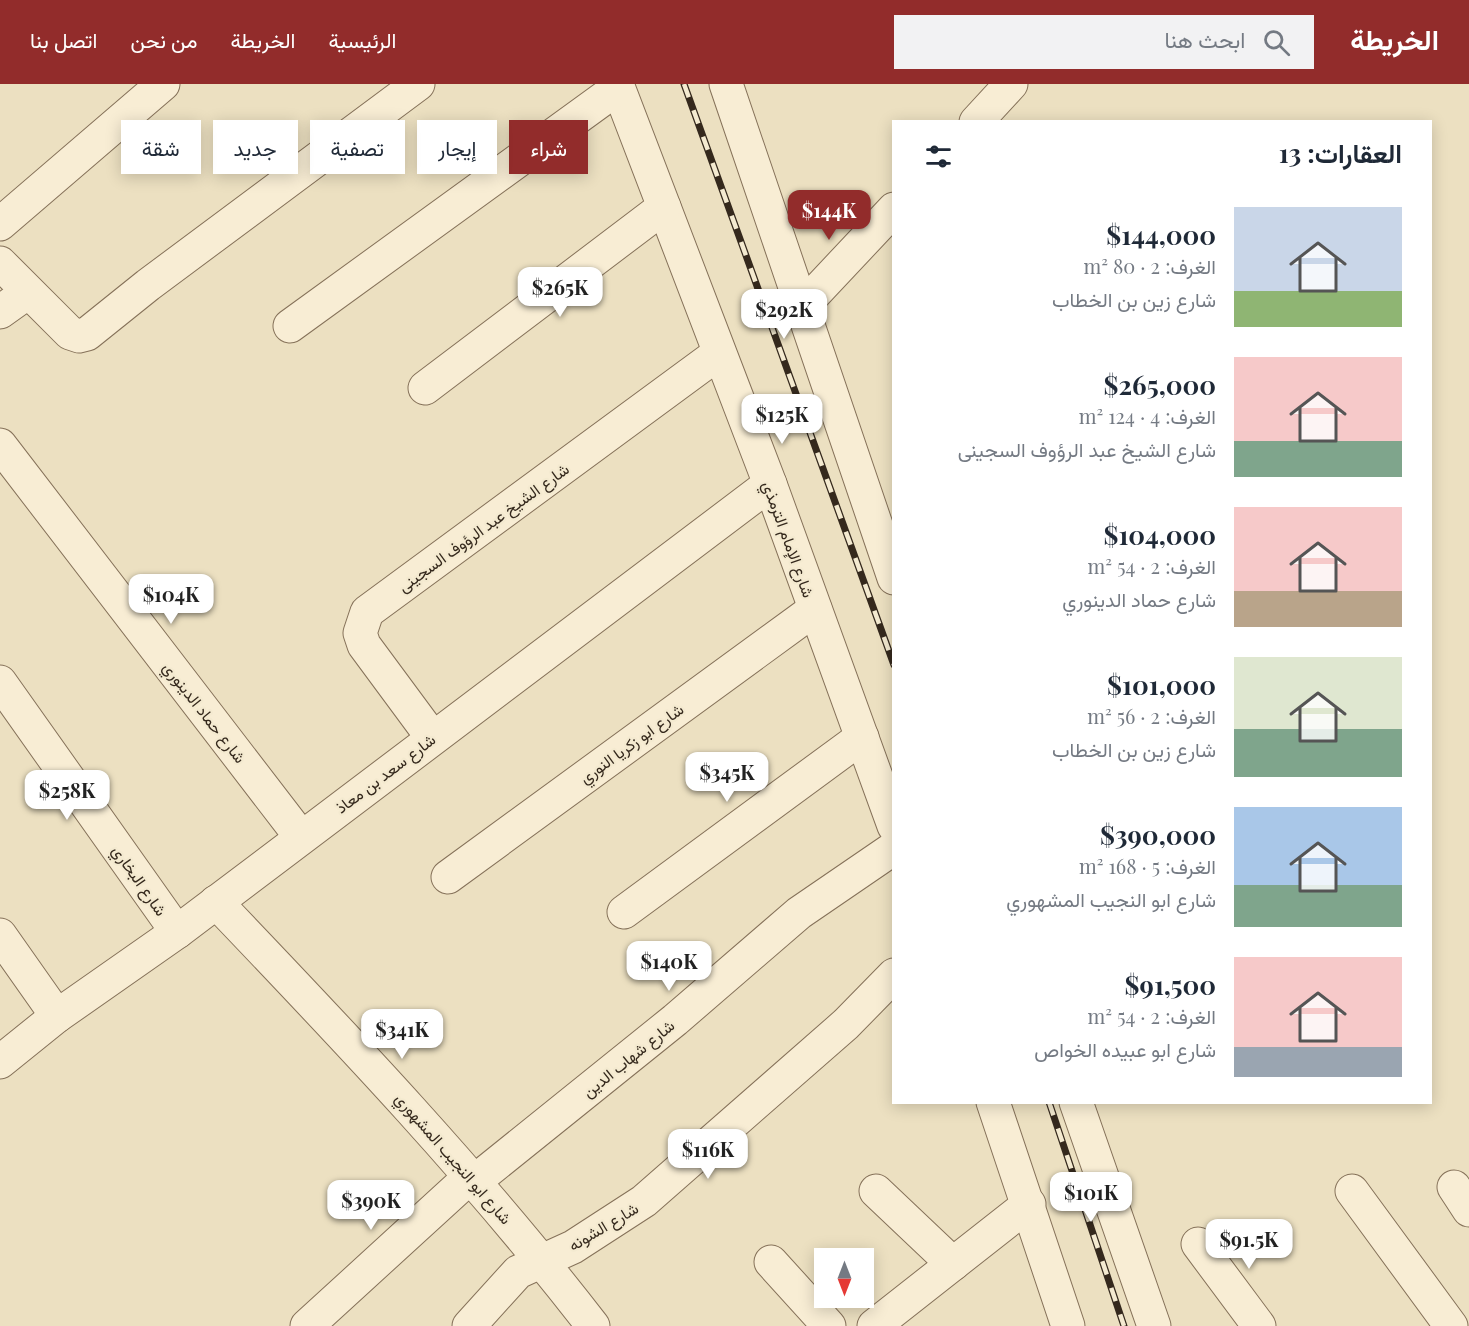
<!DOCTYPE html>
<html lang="ar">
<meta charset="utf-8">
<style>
:root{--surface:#fff;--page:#f2f2f3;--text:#1f2937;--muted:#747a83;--accent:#922c2b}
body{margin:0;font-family:"Playfair Display",Vazirmatn,serif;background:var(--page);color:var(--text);direction:rtl;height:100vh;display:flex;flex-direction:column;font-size:22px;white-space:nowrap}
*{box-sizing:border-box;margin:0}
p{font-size:20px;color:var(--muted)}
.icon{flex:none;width:33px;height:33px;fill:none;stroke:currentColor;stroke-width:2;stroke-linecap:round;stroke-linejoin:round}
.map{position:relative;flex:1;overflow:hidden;direction:ltr}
.drawer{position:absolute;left:892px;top:36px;width:540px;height:984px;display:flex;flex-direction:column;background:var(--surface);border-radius:0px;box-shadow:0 3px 15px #0003;direction:rtl}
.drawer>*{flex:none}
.guide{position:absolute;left:18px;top:36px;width:570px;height:54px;direction:rtl;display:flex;gap:12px}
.needle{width:39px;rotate:180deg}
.fabs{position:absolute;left:814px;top:1164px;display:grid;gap:12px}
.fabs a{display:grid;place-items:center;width:60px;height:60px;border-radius:0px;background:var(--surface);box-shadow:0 3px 15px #0003;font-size:30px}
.price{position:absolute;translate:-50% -51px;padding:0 14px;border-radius:12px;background:#fff;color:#222;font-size:20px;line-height:39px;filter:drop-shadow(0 2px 3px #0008)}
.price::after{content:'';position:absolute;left:50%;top:36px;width:18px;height:14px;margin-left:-9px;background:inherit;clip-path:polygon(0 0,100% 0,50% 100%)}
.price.active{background:var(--accent);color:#fff}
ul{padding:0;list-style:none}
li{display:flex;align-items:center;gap:18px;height:150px;padding:0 30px}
li span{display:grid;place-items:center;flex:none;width:168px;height:120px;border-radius:0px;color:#555}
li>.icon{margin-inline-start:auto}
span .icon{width:72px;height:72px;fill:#fffc;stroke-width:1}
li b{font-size:26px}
h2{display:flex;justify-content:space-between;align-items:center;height:72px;padding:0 30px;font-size:26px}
.tag{padding:0 21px;border-radius:0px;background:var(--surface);box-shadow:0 3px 15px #0003;font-size:21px;line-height:54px}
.tag.active{background:var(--accent);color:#fff}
header{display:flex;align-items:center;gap:36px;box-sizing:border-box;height:84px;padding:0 30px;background:var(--accent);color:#fff}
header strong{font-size:28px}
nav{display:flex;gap:33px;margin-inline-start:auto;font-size:21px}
.search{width:420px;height:54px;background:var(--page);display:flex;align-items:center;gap:15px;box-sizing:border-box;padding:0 21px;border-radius:0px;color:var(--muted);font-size:22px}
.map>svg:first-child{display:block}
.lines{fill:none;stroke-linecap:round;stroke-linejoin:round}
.minor-casing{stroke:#857159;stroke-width:35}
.minor{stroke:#f8edd4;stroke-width:33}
.rail-casing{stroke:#35291d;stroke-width:7}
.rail{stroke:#f4ead0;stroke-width:4.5;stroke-dasharray:14;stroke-linecap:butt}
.labels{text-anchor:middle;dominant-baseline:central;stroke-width:4.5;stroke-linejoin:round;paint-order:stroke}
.street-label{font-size:16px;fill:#35291d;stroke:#f4ead0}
</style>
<header>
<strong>الخريطة</strong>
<div class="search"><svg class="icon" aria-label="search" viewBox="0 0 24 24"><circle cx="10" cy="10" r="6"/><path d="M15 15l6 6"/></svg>ابحث هنا</div>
<nav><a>الرئيسية</a><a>الخريطة</a><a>من نحن</a><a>اتصل بنا</a></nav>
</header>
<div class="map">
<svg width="1469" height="1242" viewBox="0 0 1469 1242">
<rect width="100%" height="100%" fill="#ece0c1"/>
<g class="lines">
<g class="minor-casing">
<g id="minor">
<path d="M617,0L770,400L894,742"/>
<path d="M726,0L894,494"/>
<path d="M976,38L1011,0"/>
<path d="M0,140L163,0"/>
<path d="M0,179L70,249L79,252L87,250L148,201L418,0"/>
<path d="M800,225L894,125"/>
<path d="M0,228L28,208"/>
<path d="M290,242L618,4"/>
<path d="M425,304L664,123"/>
<path d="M0,361L301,753"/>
<path d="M0,598L177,848"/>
<path d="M432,653L364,561L360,549L367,528L719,269"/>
<path d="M448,793L815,525"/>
<path d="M216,818C347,955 477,1092 593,1242"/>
<path d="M624,828L862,653"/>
<path d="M0,851L57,932"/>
<path d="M0,978L57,932L177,848L770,400"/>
<path d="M993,1018L1068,1242"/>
<path d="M1076,1018L1154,1242"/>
<path d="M475,1097L675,936L799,829L894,764"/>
<path d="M1454,1103L1469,1126"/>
<path d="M876,1107L953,1180"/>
<path d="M1352,1107L1451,1242"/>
<path d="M1198,1160L1259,1242"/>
<path d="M771,1178L829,1242"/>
<path d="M307,1242L471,1092"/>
<path d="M469,1242L518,1188L573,1163L644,1117L846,940L894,891"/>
<path d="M874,1242L1029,1120"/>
</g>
</g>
<use href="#minor" class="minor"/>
<g class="rail-casing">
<g id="rail">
<path d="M684,0L894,581"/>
<path d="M1049,1018L1124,1242"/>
</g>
</g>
<use href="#rail" class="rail"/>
</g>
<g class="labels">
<g class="street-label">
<text transform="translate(483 443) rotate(-36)">شارع الشيخ عبد الرؤوف السجينى</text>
<text transform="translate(789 455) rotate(70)">شارع الإمام الترمذي</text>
<text transform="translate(205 628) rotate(52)">شارع حماد الدينوري</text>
<text transform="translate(631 659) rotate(-36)">شارع ابو زكريا النوري</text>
<text transform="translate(385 689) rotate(-37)">شارع سعد بن معاذ</text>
<text transform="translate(140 796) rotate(55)">شارع البخاري</text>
<text transform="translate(628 974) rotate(-39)">شارع شهاب الدين</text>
<text transform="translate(454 1074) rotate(49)">شارع ابو النجيب المشهوري</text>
<text transform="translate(603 1142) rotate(-31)">شارع الشونه</text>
</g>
</g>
</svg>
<div class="fabs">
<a><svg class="needle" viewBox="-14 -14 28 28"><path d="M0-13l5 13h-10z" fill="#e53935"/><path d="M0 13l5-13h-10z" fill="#747a83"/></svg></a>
</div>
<b class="price active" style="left:829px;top:157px">$144K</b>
<b class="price" style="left:560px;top:234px">$265K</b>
<b class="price" style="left:784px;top:256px">$292K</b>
<b class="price" style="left:782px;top:361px">$125K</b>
<b class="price" style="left:171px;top:541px">$104K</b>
<b class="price" style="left:727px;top:719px">$345K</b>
<b class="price" style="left:67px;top:737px">$258K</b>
<b class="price" style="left:669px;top:908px">$140K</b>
<b class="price" style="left:402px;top:976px">$341K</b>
<b class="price" style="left:708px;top:1096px">$116K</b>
<b class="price" style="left:1091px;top:1139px">$101K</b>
<b class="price" style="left:371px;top:1147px">$390K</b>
<b class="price" style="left:1249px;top:1186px">$91.5K</b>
<div class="guide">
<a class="tag active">شراء</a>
<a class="tag">إيجار</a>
<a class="tag">تصفية</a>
<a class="tag">جديد</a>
<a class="tag">شقة</a>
</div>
<section class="drawer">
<h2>العقارات: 13<svg class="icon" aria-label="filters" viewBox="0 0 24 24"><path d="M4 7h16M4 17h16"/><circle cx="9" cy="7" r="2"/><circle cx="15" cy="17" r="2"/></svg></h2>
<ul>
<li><span style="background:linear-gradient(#c9d6e8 70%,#8fb573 0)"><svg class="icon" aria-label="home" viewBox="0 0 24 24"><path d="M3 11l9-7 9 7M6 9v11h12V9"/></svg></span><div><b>$144,000</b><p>الغرف: 2 · 80 m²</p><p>شارع زين بن الخطاب</p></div></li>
<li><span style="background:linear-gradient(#f6c9c9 70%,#7fa58c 0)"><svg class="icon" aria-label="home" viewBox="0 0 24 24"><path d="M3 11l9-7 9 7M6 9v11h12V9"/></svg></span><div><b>$265,000</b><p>الغرف: 4 · 124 m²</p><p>شارع الشيخ عبد الرؤوف السجينى</p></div></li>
<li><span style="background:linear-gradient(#f6c9c9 70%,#b9a48a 0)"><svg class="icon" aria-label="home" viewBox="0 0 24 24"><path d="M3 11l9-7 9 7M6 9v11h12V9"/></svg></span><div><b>$104,000</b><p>الغرف: 2 · 54 m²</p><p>شارع حماد الدينوري</p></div></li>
<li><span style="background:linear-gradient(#dfe7d0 60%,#7fa58c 0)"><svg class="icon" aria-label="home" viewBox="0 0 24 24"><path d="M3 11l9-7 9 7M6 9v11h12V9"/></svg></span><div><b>$101,000</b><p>الغرف: 2 · 56 m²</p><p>شارع زين بن الخطاب</p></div></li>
<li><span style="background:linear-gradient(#a9c7e8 65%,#7fa58c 0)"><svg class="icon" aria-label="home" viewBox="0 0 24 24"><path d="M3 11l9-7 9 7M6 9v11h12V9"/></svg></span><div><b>$390,000</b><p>الغرف: 5 · 168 m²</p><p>شارع ابو النجيب المشهوري</p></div></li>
<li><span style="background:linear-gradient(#f6c9c9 75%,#9aa5b1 0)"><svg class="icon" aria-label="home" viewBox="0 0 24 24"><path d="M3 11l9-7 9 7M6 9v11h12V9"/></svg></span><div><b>$91,500</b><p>الغرف: 2 · 54 m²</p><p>شارع ابو عبيده الخواص</p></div></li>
</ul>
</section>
</div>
